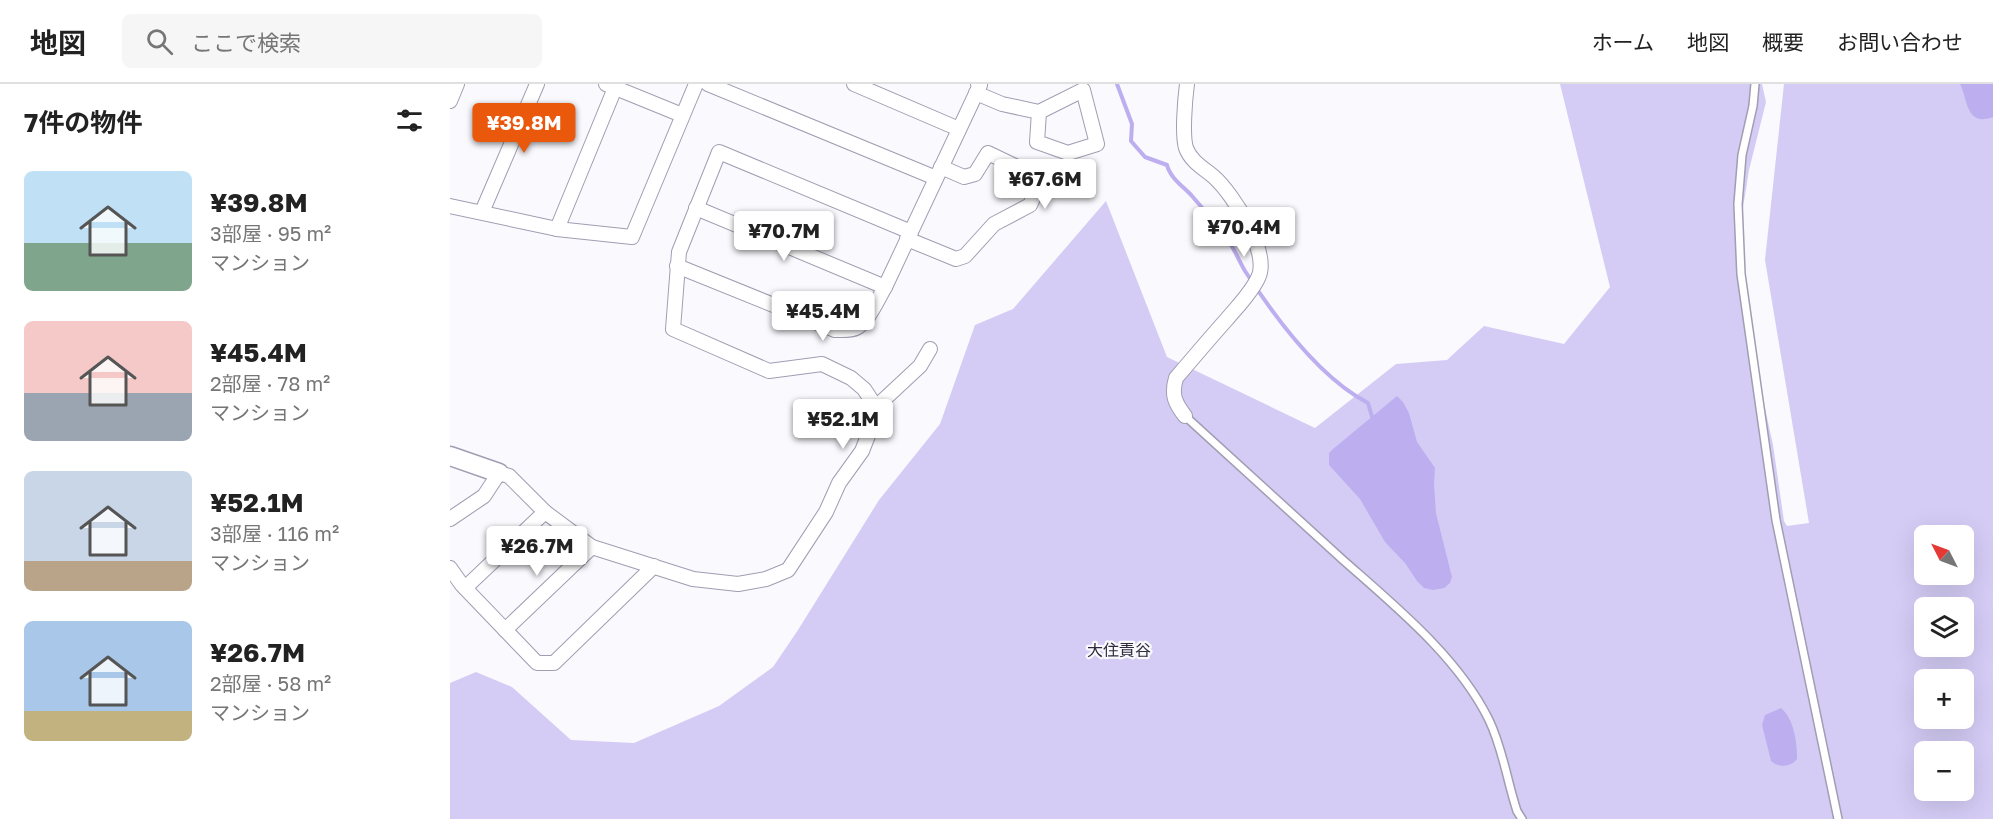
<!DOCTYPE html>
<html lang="ja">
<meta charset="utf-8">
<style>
:root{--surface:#fff;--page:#f6f6f6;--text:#222;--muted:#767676;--line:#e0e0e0;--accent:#ea580c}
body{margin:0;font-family:"Golos Text","Noto Sans JP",sans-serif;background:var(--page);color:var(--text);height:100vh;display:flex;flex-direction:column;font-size:22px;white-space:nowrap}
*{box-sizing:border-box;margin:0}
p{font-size:20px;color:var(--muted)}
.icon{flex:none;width:33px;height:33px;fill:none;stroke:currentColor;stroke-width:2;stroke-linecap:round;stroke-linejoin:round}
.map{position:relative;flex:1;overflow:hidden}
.details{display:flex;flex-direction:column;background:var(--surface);width:450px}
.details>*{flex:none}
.needle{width:39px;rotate:312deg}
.tools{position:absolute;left:1464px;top:441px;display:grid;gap:12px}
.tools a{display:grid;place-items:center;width:60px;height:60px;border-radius:9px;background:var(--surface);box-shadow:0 6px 24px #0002;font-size:30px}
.price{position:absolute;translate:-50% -51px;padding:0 14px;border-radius:6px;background:#fff;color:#222;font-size:20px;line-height:39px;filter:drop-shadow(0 2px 3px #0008)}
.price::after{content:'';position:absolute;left:50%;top:36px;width:18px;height:14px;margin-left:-9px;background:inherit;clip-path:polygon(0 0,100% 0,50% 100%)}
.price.current{background:var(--accent);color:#fff}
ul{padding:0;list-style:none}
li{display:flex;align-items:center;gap:18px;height:150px;padding:0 24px}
li span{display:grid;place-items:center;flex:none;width:168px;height:120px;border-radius:9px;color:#555}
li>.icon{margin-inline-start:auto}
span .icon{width:72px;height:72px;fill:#fffc;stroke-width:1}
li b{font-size:26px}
h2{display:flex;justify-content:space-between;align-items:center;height:72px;padding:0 24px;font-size:26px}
header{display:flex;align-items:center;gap:36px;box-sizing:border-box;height:84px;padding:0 30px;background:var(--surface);border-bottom:2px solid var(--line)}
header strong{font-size:28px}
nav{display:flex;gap:33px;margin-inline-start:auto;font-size:21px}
.search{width:420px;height:54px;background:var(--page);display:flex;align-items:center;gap:15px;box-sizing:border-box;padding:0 21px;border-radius:9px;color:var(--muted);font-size:22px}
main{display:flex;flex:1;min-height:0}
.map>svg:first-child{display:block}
.green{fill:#d4ccf5;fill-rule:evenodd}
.water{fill:#bdafef}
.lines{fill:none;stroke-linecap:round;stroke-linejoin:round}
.stream{stroke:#bdafef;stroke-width:4}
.service-casing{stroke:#a19db2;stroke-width:10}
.minor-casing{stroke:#a19db2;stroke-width:16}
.tertiary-casing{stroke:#a19db2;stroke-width:21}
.service{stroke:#fff;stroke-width:7}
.minor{stroke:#fff;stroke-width:14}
.tertiary{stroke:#fff;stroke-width:18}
.labels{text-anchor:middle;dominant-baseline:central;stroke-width:4.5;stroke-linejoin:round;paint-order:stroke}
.neighbourhood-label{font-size:16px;fill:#2d2a3b;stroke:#faf9fe}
</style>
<header>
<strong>地図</strong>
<div class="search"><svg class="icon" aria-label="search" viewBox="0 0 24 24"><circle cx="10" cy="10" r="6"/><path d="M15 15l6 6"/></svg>ここで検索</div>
<nav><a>ホーム</a><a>地図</a><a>概要</a><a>お問い合わせ</a></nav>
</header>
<main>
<section class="details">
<h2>7件の物件<svg class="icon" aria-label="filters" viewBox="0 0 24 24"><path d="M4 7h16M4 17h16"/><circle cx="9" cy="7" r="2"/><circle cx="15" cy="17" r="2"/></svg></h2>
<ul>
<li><span style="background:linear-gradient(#bfe0f5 60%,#7fa58c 0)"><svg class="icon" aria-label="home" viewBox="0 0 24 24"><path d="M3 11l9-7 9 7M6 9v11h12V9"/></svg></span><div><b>¥39.8M</b><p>3部屋 · 95 m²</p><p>マンション</p></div></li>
<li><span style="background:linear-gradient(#f6c9c9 60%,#9aa5b1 0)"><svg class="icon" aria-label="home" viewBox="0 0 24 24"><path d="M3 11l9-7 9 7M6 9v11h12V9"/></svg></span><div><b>¥45.4M</b><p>2部屋 · 78 m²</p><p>マンション</p></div></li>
<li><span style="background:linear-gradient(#c9d6e8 75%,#b9a48a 0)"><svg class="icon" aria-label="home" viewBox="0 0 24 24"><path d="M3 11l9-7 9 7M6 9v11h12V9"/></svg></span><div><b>¥52.1M</b><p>3部屋 · 116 m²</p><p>マンション</p></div></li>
<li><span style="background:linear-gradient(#a9c7e8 75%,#c2b280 0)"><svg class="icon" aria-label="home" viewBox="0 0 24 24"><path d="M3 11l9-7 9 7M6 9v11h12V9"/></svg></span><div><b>¥26.7M</b><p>2部屋 · 58 m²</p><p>マンション</p></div></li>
</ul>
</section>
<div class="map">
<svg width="1543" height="735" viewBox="0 0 1543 735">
<rect width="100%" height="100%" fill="#faf9fe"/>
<path class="green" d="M1110,0H1312L1316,18L1299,86L1293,124V163L1298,246L1323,361L1334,437L1337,442L1359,439L1315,176L1334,0H1543V735H0V599L26,588L62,603L121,656L184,659L269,622L323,583L348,546L429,416L490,340L525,241L563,225L656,117L717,273L865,344L946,280L997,276L1034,242L1114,260L1160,203ZM1474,452H1514V490H1474ZM1474,524H1514V562H1474ZM1474,596H1514V634H1474ZM1474,668H1514V706H1474Z"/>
<g class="water">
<path d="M1510,0H1543V33C1516,43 1518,16 1510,0Z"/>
<path d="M947,312L953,318L959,329L967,358L985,384L984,400L986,429L1002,493L1000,499L994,504L983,506L974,504L967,497L955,479L935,458L910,415L879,381V369L883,365Z"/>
<path d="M1331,624C1344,635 1347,658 1347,675C1341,683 1329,684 1321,677L1312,641L1315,631Z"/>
</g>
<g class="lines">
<path class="stream" d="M667,0L682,40L681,57L695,73L717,81C720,94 734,103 742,112C753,125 765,138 775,151C783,162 788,175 795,187C824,232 870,294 918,319L923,336"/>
<g class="service-casing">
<g id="service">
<path d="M1305,0L1303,22L1292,71L1288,120L1291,190L1326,436L1388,735"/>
<path d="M735,332C787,380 840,428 893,476C945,522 1008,573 1039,636C1053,665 1057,697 1067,727L1072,735"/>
</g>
</g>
<g class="minor-casing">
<g id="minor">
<path d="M156,0L232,31"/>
<path d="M258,0L486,94"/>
<path d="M404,0L509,45"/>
<path d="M526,9L552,20L589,28L633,6L647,60L618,69L587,58L589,28"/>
<path d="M0,17L7,0"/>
<path d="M0,122L107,145L182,153L246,0"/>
<path d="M246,124L435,203"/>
<path d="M32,128L87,0"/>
<path d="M107,145L165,4"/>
<path d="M457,155L506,175L515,172L544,140L580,121L592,95L538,69L525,90L514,93L491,83"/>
<path d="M227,182L385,246C392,246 402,247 408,243C420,234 428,215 435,203L530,1L528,0"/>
<path d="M426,323L470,282L480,265"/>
<path d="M735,332C725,319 721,311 726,294C743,274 760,254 777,235C788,222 801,209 808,194C821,169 783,110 764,93C755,85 741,78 736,64C732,51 735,15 737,0"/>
<path d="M0,435L34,412L49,389L59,392L95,428L142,463L243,495L288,500L316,495L338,486L376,428L389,399L412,367L423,339L426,323L414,305L401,294L372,280L319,287L223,245L229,168L269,68L461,148"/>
<path d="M0,484L12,501L87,579H104L204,482"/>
<path d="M15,504L95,428"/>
<path d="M55,546L142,463"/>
</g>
</g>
<g class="tertiary-casing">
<path id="tertiary" d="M0,372L49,389"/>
</g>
<use href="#service" class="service"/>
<use href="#minor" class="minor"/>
<use href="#tertiary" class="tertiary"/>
</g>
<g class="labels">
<g class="neighbourhood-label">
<text x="669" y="566">大住責谷</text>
</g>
</g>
</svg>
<div class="tools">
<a><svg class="needle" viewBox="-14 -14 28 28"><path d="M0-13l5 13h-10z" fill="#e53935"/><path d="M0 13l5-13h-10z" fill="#767676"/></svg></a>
<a><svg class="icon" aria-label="layers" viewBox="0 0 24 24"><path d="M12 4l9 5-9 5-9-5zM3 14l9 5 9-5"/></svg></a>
<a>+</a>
<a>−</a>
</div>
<b class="price current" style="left:74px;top:70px">¥39.8M</b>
<b class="price" style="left:595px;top:126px">¥67.6M</b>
<b class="price" style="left:794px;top:174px">¥70.4M</b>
<b class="price" style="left:334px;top:178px">¥70.7M</b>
<b class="price" style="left:373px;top:258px">¥45.4M</b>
<b class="price" style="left:393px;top:366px">¥52.1M</b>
<b class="price" style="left:87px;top:493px">¥26.7M</b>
</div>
</main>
